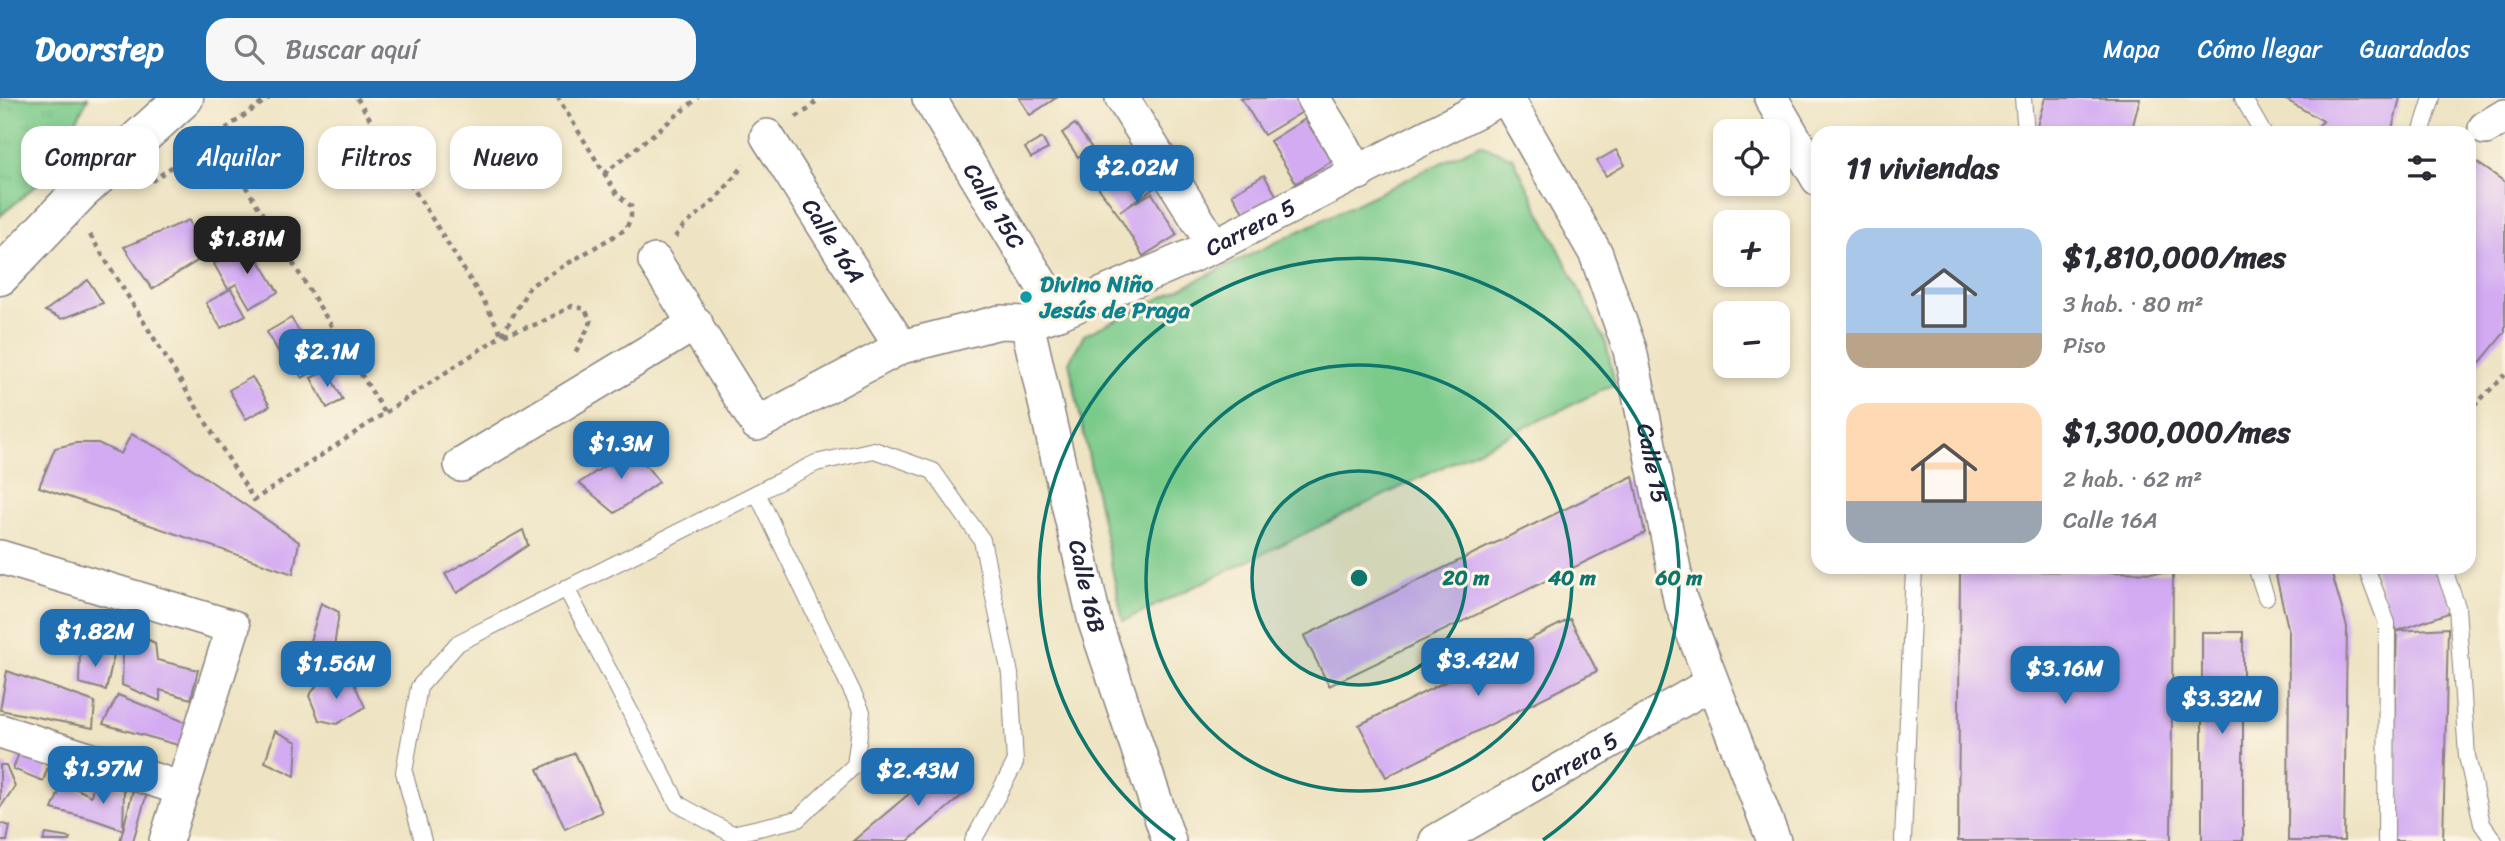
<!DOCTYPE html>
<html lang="es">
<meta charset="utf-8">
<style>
:root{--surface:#fff;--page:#f7f7f7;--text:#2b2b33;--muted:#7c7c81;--accent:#1f6fb2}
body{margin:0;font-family:Sriracha,sans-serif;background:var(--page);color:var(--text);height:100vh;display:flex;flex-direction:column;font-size:26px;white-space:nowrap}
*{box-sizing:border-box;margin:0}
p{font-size:23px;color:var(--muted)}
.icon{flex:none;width:38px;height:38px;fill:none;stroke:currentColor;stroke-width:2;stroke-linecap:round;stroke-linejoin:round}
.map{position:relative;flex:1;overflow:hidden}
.drawer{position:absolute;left:1811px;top:28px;width:665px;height:448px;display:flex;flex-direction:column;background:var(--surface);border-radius:21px;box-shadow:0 4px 10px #0003}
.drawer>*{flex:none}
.top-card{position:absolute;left:21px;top:28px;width:665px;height:63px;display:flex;gap:14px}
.tools{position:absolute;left:1713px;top:21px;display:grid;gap:14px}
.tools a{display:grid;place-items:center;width:77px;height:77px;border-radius:14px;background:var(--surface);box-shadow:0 4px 10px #0003;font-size:35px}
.price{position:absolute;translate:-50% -60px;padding:0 16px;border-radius:14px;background:var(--accent);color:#fff;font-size:23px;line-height:46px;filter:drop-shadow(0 2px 4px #0008)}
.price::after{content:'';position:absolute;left:50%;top:42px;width:21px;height:16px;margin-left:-10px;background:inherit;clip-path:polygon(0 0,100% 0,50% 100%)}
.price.current{background:#222;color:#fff}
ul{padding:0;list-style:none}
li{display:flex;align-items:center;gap:21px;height:175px;padding:0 35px}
li span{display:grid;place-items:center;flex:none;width:196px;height:140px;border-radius:21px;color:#555}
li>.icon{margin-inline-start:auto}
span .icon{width:84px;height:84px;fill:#fffc;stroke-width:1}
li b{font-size:30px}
h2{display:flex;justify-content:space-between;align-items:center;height:84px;padding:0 35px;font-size:30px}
.pill{padding:0 24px;border-radius:21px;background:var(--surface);box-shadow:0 4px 10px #0003;font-size:24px;line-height:63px}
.pill.current{background:var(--accent);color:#fff}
header{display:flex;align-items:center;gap:42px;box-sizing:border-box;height:98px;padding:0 35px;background:var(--accent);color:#fff}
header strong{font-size:33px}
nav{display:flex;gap:38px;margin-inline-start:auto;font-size:24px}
.search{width:490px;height:63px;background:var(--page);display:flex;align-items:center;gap:18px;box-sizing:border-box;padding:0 24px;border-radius:21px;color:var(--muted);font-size:26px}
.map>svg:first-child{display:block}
.grass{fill:url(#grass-tufts);stroke:#4e7662;stroke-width:2}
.pitch{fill:#7aca8a;stroke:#4e7662;stroke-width:2}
.building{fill:#d3abf3}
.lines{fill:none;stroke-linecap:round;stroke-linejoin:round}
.service-casing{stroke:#88827e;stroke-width:18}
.minor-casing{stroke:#88827e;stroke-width:36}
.tertiary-casing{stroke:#88827e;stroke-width:41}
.path{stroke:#88827e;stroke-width:4.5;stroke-dasharray:5 5;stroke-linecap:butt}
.service{stroke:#fff;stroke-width:16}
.minor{stroke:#fff;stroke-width:33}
.tertiary{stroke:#fff;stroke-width:38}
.ring{fill:none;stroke:#0f766e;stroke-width:3.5}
.culture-dot{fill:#0f9aa8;stroke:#fcf5e5;stroke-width:2.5}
.labels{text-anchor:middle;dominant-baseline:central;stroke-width:6;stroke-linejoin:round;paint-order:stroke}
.street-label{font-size:23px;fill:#22223b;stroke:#fcf5e5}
.culture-label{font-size:23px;font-weight:bold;fill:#0d838f;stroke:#fcf5e5;text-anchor:start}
.centre{fill:#0f766e;stroke:#fcf5e5;stroke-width:3.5}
.ring-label{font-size:21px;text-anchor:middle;font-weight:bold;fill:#0f766e;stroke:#fcf5e5;stroke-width:6;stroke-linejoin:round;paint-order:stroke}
</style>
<header>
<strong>Doorstep</strong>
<div class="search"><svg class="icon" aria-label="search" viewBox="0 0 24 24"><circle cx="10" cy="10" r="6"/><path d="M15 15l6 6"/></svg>Buscar aquí</div>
<nav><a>Mapa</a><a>Cómo llegar</a><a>Guardados</a></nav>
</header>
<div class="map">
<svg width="2505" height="743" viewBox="0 0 2505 743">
<defs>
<pattern id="grass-tufts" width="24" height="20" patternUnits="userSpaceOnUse" patternTransform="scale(1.75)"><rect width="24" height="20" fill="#7aca8a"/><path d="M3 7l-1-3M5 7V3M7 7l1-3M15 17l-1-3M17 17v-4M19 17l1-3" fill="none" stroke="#69ad78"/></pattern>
</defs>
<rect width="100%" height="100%" fill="#fcf5e5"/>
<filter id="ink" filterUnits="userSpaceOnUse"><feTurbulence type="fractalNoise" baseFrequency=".0143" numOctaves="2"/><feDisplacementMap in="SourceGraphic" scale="14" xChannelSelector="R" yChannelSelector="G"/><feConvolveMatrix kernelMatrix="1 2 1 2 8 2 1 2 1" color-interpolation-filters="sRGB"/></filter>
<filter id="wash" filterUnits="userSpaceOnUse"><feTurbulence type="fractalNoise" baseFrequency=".00686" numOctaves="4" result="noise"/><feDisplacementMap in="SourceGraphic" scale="28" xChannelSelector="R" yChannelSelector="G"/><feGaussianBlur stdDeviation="1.57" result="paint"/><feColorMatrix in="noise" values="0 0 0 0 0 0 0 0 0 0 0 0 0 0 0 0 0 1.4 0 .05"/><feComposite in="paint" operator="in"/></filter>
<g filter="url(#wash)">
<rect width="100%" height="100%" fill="#eee3c2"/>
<path class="grass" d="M0,0H88L46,79L0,118Z"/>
<path class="pitch" d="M1480,46L1513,60L1606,245L1615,286L1123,523L1069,264L1084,237Z"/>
<g id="blocks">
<g class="building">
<path d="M1019,0H1056L1030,17Z"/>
<path d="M1241,0H1296L1304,13L1264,37Z"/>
<path d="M2045,0H2140L2131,35H2035Z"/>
<path d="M2283,0H2400L2391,35H2312L2323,23Z"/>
<path d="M1305,21L1332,63L1296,85L1270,43Z"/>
<path d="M1075,26L1091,49L1078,59L1062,35Z"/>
<path d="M1042,40L1048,51L1031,60L1025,50Z"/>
<path d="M1616,52L1625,67L1606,78L1597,63Z"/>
<path d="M1134,57L1156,89L1120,113L1152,95L1177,137L1143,158L1117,115L1095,85Z"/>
<path d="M2469,59L2505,84V234L2469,278Z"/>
<path d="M1264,77L1278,100L1246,119L1232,96Z"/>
<path d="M189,122L202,160L152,191L124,149Z"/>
<path d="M249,146L278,194L250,210L236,186L228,191L214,166Z"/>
<path d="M88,182L103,205L62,221L45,213Z"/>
<path d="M231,191L246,217L221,230L206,205Z"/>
<path d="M291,220L322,269L302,280L291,262L285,265L267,234Z"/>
<path d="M327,272L343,302L327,310L311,280Z"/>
<path d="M252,279L270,308L246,321L229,292Z"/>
<path d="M131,336L171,356L299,444L293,476L39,389L55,350L76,345H98L121,356Z"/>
<path d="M632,350L659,384L615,415L579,385Z"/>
<path d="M1633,378L1645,435L1329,588L1304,538Z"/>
<path d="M523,432L528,447L457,495L445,476Z"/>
<path d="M2274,469H2330L2347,529L2344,743H2288L2289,534Z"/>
<path d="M2373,469H2438L2454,513L2397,533L2448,530L2443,743H2391L2397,533Z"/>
<path d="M1960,472L2173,475L2171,743H1958Z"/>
<path d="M321,505L339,514L333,557L308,550Z"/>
<path d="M1570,521L1597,573L1386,679L1359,627Z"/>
<path d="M124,530L155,545L157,562L198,572L191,601L160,592V603L122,587Z"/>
<rect x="2202" y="534" width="41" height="209"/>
<path d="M80,553L114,557L106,592L79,585Z"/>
<path d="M7,573L95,604L93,630L0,612Z"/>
<path d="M352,581L365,609L337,626L319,622L309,598L318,586Z"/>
<path d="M118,597L190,626L185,649L103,626Z"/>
<path d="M275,633L297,644L295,678L265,664Z"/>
<path d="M19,655L49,666L43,683L13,671Z"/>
<path d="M575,655L602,714L565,731L538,671Z"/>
<path d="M947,664L970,691L908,743H853Z"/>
<path d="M0,667H6L15,688L0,710Z"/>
<path d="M95,679L124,692L123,732L133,692L147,695L133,743H120L123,732L92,721L52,711L63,684L91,698Z"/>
<path d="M0,725L10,728L7,743H0Z"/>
<path d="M46,736L70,740L69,743H43Z"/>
</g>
</g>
</g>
<g filter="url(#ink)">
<use href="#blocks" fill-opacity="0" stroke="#88827e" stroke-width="2"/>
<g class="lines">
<g class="service-casing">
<g id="service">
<path d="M2023,0L2026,35"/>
<path d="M2243,0L2263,35"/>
<path d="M2421,35L2432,0"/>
<path d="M2256,469L2266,499"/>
<path d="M2366,469L2387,525L2386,743"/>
<path d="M2443,469L2457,509L2467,658L2482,726L2494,743"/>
<path d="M566,490L678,706L732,736L798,721L855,667L862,614L757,395"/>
<path d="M423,743L404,674L419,589L458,545L816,365L874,352L933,373L982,442L1010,576L1015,665L973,743"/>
<path d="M1903,743L1914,469"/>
</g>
</g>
<g class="minor-casing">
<g id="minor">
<path id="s1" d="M929,0L1059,215"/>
<path d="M1122,0L1214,148"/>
<path d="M1313,0L1359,75"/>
<path id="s2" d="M1507,0L1596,156L1630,252L1680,501L1774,743"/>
<path d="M1771,0L1818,81"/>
<path d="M2485,30L2505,18"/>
<path id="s3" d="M767,38L901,249"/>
<path id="s4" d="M655,163L757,326L901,249L1000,224L1027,225L1059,215L1214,148L1502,0"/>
<path id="s5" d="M1027,225L1095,524L1169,743"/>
<path d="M461,367L696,225"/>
<path d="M0,459L233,529L166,743"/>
<path d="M0,633L183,691"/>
<path id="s6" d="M1436,743L1712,585"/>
</g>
</g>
<g class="tertiary-casing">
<path id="tertiary" d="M0,178L80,94L184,0"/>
</g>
<g class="path">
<path d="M357,0L486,207L502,237L540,225L572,208L585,211L591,224L574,257"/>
<path d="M796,19L809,11L819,0"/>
<path d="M214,37L385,315"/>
<path d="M604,76L698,0"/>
<path d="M152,83L269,0"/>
<path d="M90,137L254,402L502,237L530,188L626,131L631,119V108L617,96L558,0"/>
<path d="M675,139L683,129L717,100L744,67"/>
<path d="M2474,308L2505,277"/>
</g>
<use href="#service" class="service"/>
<use href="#minor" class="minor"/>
<use href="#tertiary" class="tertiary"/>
</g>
</g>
<circle cx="1359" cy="480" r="107" fill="#0f766e" fill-opacity=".12"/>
<g class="ring">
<circle cx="1359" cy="480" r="107"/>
<circle cx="1359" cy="480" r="213"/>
<path d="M1175 742A320 320 0 1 1 1543 742"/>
</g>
<circle class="culture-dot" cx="1026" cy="199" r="7"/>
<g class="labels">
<g class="street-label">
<text stroke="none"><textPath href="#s1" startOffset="126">Calle 15C</textPath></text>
<text stroke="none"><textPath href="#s4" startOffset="728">Carrera 5</textPath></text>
<text stroke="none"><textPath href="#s3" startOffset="124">Calle 16A</textPath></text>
<text stroke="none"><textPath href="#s2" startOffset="397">Calle 15</textPath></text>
<text stroke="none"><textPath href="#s5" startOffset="270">Calle 16B</textPath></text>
<text stroke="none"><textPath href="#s6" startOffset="159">Carrera 5</textPath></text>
</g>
<g class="culture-label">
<text x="1040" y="186">Divino Niño<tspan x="1040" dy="26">Jesús de Praga</tspan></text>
</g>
</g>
<circle cx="1359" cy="480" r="10" class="centre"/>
<g class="ring-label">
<text x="1466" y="487">20 m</text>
<text x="1572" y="487">40 m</text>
<text x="1679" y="487">60 m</text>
</g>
</svg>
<div class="tools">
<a><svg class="icon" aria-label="locate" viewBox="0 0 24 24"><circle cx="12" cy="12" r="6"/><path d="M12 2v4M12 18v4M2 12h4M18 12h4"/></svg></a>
<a>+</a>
<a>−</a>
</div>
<b class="price" style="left:1137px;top:107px">$2.02M</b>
<b class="price current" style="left:247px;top:178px">$1.81M</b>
<b class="price" style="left:327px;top:291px">$2.1M</b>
<b class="price" style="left:621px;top:383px">$1.3M</b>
<b class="price" style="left:95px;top:571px">$1.82M</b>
<b class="price" style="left:1478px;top:600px">$3.42M</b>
<b class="price" style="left:336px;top:603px">$1.56M</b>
<b class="price" style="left:2065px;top:608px">$3.16M</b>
<b class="price" style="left:2222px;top:638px">$3.32M</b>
<b class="price" style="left:103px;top:708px">$1.97M</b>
<b class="price" style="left:918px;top:710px">$2.43M</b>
<div class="top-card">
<a class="pill">Comprar</a>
<a class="pill current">Alquilar</a>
<a class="pill">Filtros</a>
<a class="pill">Nuevo</a>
</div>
<section class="drawer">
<h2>11 viviendas<svg class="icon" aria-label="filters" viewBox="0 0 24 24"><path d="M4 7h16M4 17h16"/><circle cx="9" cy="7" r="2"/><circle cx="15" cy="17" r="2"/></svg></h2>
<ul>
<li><span style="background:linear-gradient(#a9c7e8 75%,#b9a48a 0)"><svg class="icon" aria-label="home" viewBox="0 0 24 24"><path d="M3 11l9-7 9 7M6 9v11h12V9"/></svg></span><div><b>$1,810,000/mes</b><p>3 hab. · 80 m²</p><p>Piso</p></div></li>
<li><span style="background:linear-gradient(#ffd9b3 70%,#9aa5b1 0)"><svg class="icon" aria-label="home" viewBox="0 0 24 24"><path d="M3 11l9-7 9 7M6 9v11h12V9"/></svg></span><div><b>$1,300,000/mes</b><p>2 hab. · 62 m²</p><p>Calle 16A</p></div></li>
</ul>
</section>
</div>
